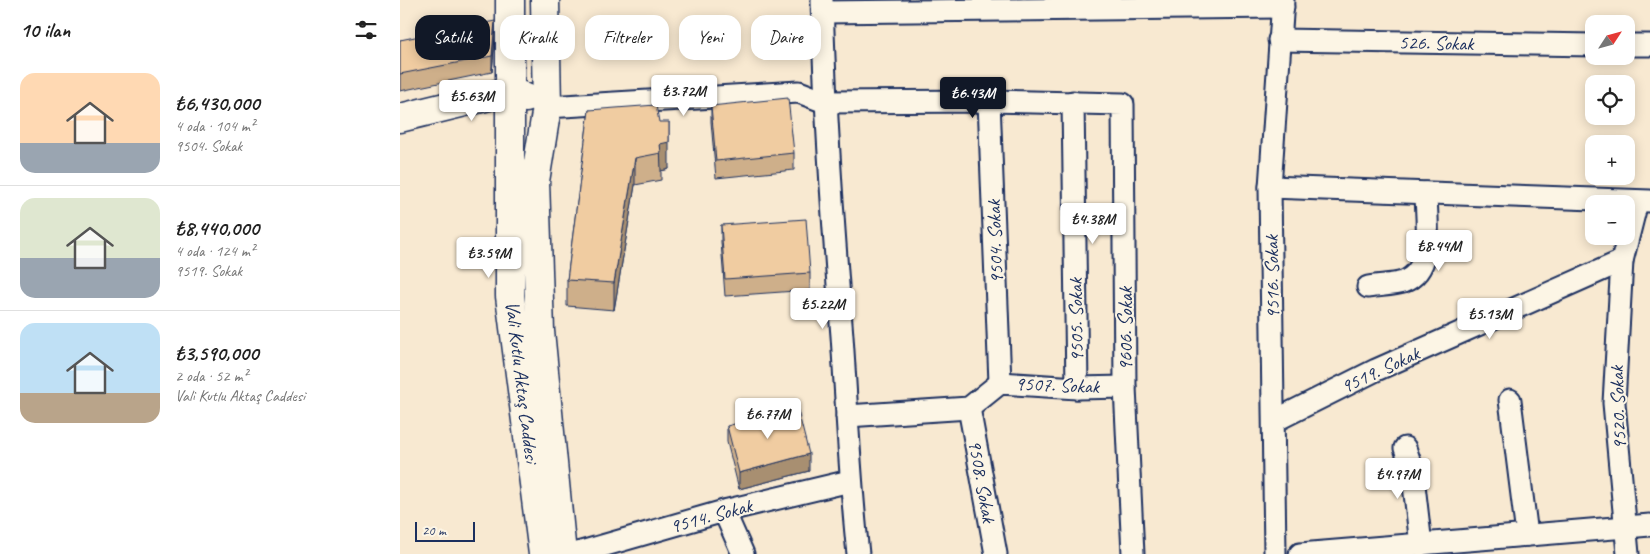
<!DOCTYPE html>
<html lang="tr">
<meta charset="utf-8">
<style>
:root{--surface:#fff;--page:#f6f6f6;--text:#222;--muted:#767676;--line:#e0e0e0;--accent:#111827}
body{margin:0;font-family:Caveat,sans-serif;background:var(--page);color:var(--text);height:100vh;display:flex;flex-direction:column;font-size:19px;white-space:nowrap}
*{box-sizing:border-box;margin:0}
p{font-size:16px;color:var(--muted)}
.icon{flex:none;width:28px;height:28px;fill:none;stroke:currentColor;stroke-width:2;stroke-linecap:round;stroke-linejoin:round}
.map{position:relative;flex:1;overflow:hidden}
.details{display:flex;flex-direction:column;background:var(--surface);width:400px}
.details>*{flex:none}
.top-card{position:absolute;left:15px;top:15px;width:475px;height:45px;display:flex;gap:10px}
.needle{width:32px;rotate:54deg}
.fabs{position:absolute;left:1185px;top:15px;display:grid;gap:10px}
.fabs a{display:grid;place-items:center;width:50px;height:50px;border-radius:10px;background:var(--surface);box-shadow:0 2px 12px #0003;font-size:25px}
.scale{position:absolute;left:15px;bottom:12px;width:60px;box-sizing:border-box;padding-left:5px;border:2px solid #1b2f5e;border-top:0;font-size:14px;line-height:18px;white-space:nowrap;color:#1b2f5e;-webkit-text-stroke:4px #fcf5e5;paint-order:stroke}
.price{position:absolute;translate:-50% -42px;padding:0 11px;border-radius:5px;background:#fff;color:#222;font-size:16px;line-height:32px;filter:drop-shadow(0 1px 2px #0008)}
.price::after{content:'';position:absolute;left:50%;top:30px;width:15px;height:11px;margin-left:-8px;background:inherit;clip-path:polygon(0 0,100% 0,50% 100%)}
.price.selected{background:var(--accent);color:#fff}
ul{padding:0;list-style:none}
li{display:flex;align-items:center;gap:15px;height:125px;padding:0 20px}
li+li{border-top:1px solid var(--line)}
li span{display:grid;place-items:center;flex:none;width:140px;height:100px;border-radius:15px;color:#555}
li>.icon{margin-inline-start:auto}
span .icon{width:60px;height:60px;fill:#fffc;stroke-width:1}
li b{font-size:21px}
h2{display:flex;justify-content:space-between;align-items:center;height:60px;padding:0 20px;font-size:21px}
.tag{padding:0 18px;border-radius:15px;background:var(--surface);box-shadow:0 2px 12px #0003;font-size:18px;line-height:45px}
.tag.selected{background:var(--accent);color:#fff}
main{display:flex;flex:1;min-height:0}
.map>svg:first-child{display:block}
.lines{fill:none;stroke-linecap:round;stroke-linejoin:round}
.street-casing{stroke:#1b2f5e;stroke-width:25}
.secondary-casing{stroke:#1b2f5e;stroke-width:31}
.street{stroke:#fcf5e5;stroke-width:21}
.secondary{stroke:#fcf5e5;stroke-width:28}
.wall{fill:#ceaf8a;stroke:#1b2f5e}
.shaded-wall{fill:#a88f71;stroke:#1b2f5e}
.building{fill:#f0cca1;stroke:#1b2f5e}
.labels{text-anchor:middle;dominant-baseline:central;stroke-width:4;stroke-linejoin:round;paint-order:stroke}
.street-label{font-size:20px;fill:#1b2f5e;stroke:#fcf5e5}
</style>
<main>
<section class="details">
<h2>10 ilan<svg class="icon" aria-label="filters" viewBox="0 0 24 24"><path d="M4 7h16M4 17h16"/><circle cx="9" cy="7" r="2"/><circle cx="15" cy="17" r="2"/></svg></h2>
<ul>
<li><span style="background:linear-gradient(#ffd9b3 70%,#9aa5b1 0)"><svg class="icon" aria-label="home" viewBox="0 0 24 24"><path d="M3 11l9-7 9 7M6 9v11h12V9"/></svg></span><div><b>₺6,430,000</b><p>4 oda · 104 m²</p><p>9504. Sokak</p></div></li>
<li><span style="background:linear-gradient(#dfe7d0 60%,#9aa5b1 0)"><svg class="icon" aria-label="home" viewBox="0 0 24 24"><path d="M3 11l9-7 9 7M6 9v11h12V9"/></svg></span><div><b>₺8,440,000</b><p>4 oda · 124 m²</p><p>9519. Sokak</p></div></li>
<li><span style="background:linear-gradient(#bfe0f5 70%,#b9a48a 0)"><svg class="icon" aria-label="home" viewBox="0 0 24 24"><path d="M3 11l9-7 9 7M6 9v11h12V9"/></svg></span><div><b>₺3,590,000</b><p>2 oda · 52 m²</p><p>Vali Kutlu Aktaş Caddesi</p></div></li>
</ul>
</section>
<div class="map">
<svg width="1250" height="554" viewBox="0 0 1250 554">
<rect width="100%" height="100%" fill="#f8e9d1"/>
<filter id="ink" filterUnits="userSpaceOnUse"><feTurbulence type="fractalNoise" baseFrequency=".02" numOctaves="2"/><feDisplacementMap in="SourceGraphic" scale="10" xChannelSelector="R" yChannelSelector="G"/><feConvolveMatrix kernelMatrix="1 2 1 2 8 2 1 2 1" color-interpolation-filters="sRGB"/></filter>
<g filter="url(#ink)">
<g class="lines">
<g class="street-casing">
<g id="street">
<path d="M422,0C425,112 433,224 442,336C447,409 450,481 458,554"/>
<path d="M423,12L883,7"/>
<path d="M879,40L1194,45"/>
<path d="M1226,45H1250"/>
<path d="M589,101L600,383"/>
<path d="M673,102L677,388"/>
<path d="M147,107L399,92L425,102L589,101L723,104L725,387L733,554"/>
<path d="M870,187L1250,201"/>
<path d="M1222,261L1214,403L1228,554"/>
<path d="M968,287C979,285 993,285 1003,282C1036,270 1026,220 1026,193"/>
<path d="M1110,400L1127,535"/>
<path d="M569,408L596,554"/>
<path d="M447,416L569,408L600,383L677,388L725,387"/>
<path d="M874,421L976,370L1222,261L1237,202"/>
<path d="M1005,448L1012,468L1021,545"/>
<path d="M324,511L343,554"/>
<path d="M174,554L324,511L450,481"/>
<path d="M875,554L870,187L883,0"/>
<path d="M900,554L1250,525"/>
</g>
</g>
<g class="secondary-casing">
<g id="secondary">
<path d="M110,0V296L143,554"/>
<path d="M145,0L147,107L135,181L140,331L162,554"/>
<path d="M0,118L110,91L126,98"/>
</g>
</g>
<use href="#street" class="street"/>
<use href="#secondary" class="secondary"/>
</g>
<g class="wall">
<path d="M95,37L92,72L0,91V40Z"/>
<path d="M311,106L394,153V170L316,178L311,122Z"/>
<path d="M189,110L259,122L269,169L261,171V180L235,185L214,310L167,306V280Z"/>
<path d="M321,225L410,273V290L325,296L321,242Z"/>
<path d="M327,426L409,471L339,489L327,442Z"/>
</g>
<g class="shaded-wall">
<path d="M95,21V37L92,72V56Z"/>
<path d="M269,122V169L261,171L260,144Z"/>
<path d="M235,158V185L214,310V283Z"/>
<path d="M409,454V471L339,489V473Z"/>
</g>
<g class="building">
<path d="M95,21L92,56L0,74V40Z"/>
<path d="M388,98L394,153L316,161L311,106Z"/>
<path d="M256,105L259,122H269V142L260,144L261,153L235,158L214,283L167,280L189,110Z"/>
<path d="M406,219L410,273L325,279L321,225Z"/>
<path d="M397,407L409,454L339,473L327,426Z"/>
</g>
</g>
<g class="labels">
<g class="street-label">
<text transform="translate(1036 43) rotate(1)">526. Sokak</text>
<text transform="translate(595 242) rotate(-92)">9504. Sokak</text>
<text transform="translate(872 277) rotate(-91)">9516. Sokak</text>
<text transform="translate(676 320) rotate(-91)">9505. Sokak</text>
<text transform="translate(725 329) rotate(-90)">9606. Sokak</text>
<text transform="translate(980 370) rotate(-25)">9519. Sokak</text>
<text transform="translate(122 382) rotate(83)">Vali Kutlu Aktaş Caddesi</text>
<text transform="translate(657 385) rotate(2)">9507. Sokak</text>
<text transform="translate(1218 408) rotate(-92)">9520. Sokak</text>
<text transform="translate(582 481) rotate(80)">9508. Sokak</text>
<text transform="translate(311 516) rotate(-15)">9514. Sokak</text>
</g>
</g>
</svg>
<div class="fabs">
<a><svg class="needle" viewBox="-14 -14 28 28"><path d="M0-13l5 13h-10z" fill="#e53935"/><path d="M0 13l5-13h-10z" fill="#767676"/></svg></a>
<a><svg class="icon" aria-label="locate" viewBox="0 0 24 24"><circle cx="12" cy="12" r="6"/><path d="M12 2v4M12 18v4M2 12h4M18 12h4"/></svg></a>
<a>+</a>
<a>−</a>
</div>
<div class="scale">20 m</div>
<b class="price" style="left:284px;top:117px">₺3.72M</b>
<b class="price selected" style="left:573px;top:119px">₺6.43M</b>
<b class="price" style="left:72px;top:122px">₺5.63M</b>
<b class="price" style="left:693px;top:245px">₺4.38M</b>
<b class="price" style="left:1039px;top:272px">₺8.44M</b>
<b class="price" style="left:89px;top:279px">₺3.59M</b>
<b class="price" style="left:423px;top:330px">₺5.22M</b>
<b class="price" style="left:1090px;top:340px">₺5.13M</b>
<b class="price" style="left:368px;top:440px">₺6.77M</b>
<b class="price" style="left:998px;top:500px">₺4.97M</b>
<div class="top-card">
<a class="tag selected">Satılık</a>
<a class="tag">Kiralık</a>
<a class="tag">Filtreler</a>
<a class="tag">Yeni</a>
<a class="tag">Daire</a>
</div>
</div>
</main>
